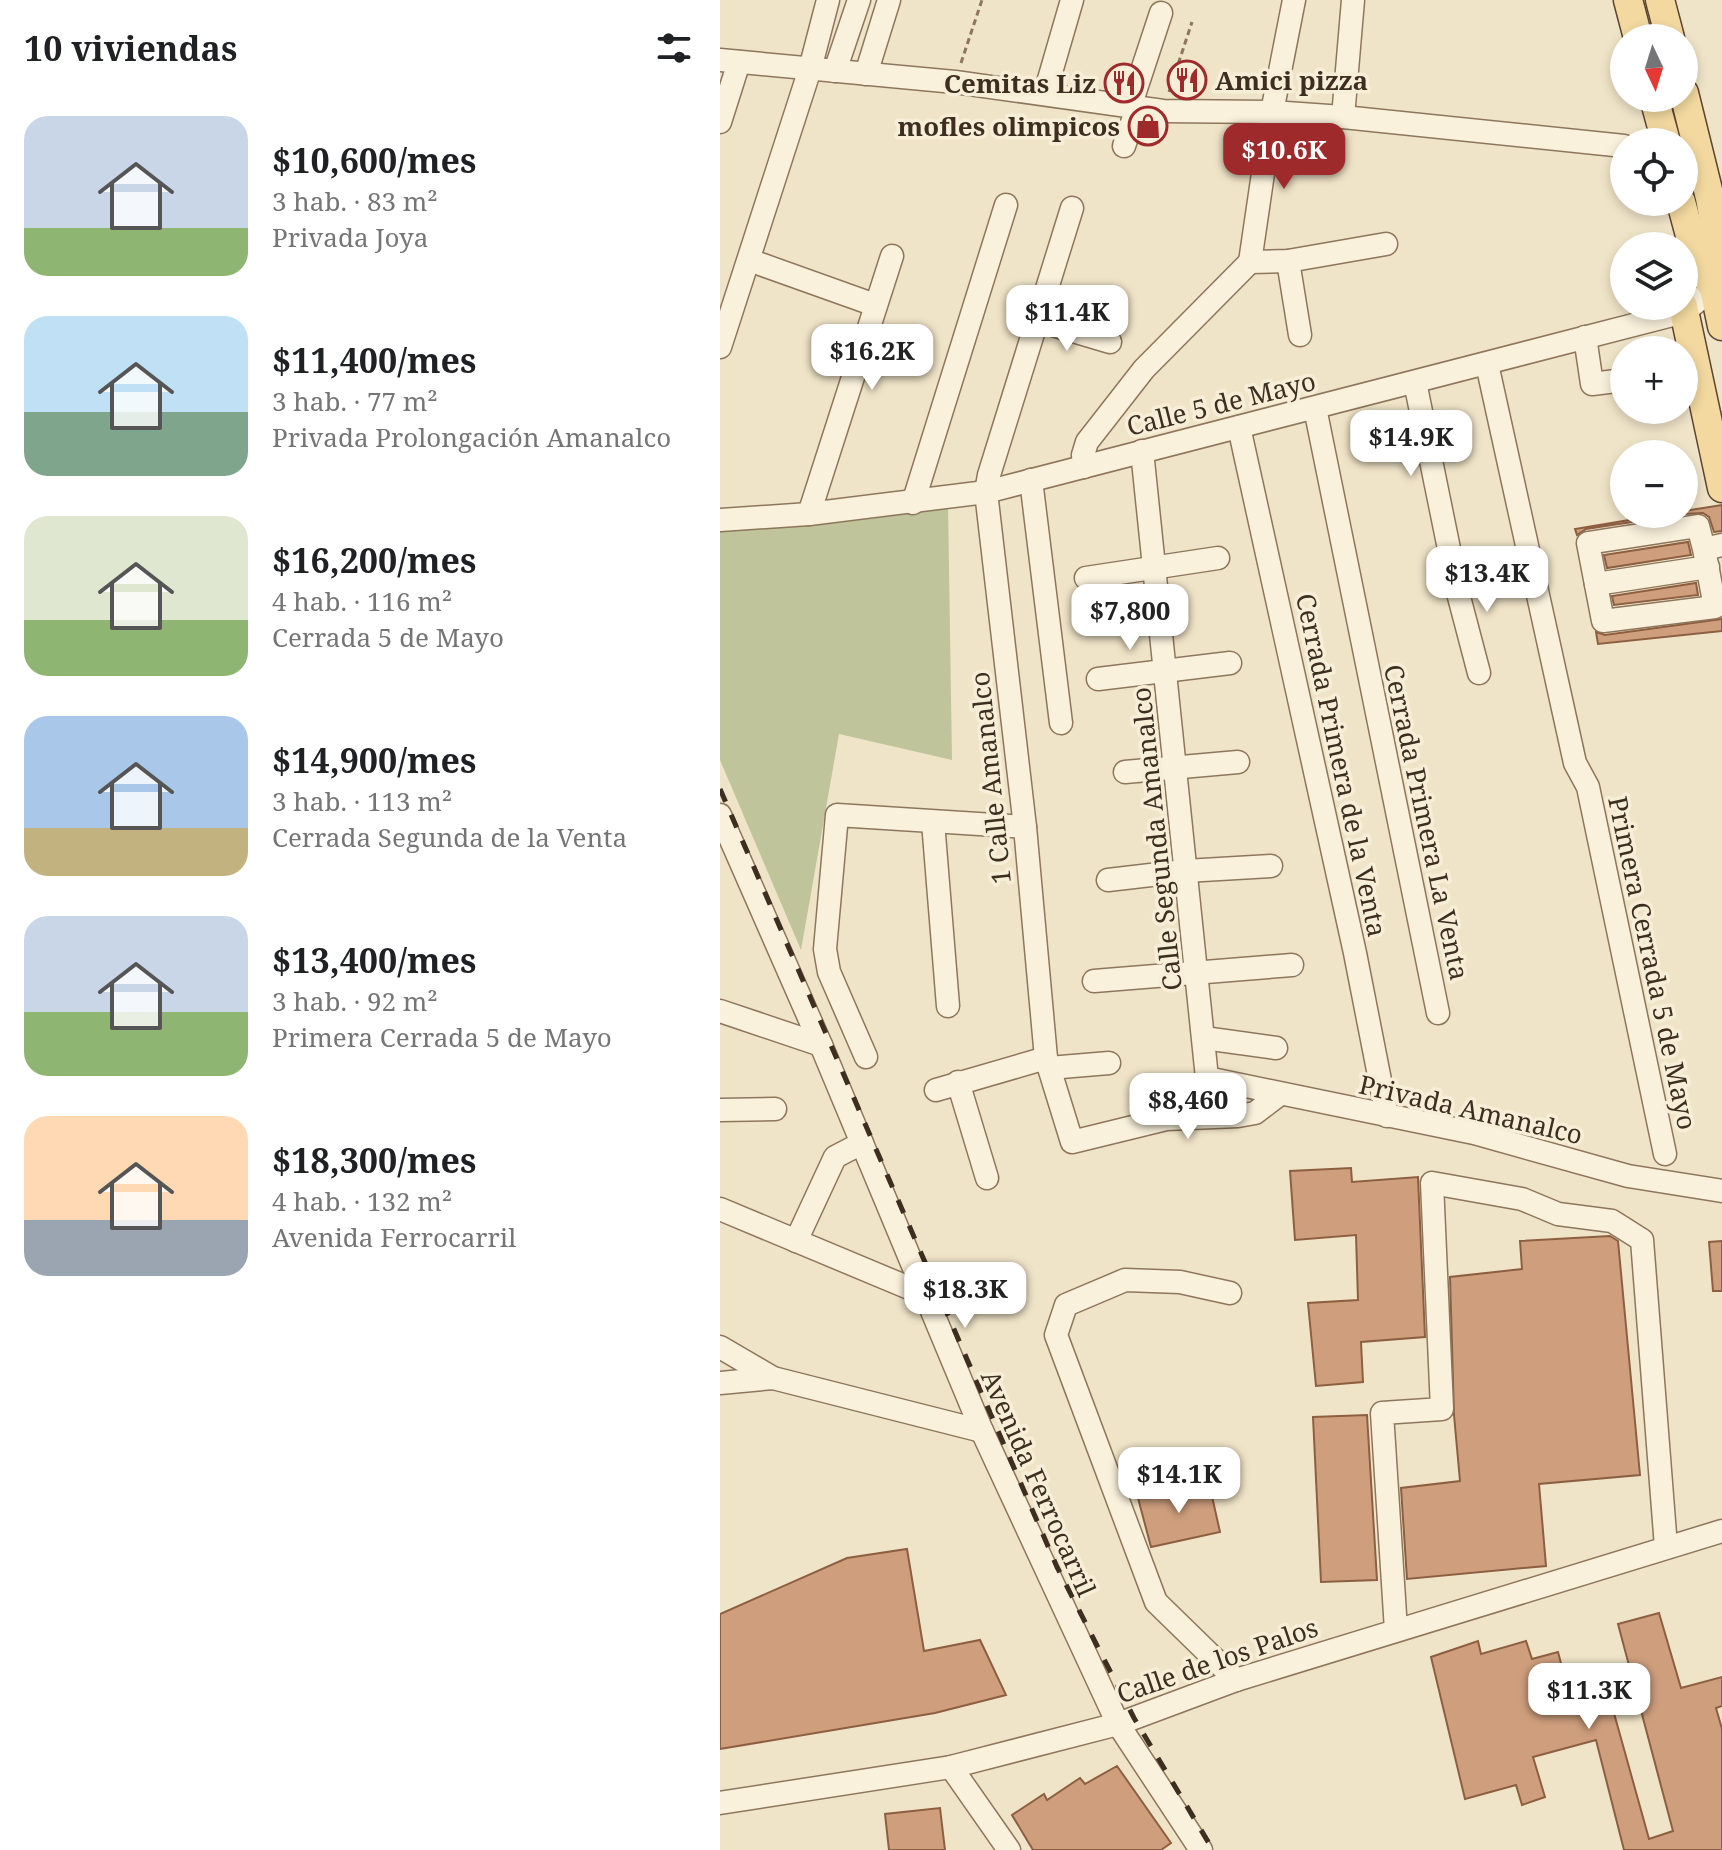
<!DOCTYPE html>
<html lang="es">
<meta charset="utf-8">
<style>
:root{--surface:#fff;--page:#f6f6f6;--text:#202124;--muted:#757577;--accent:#9e2a2b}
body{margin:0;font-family:"Noto Serif",serif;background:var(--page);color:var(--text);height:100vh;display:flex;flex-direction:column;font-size:30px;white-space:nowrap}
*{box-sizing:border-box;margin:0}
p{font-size:26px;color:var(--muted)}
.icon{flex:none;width:44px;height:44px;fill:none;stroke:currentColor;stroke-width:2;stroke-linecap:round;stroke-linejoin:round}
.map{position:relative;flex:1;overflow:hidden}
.side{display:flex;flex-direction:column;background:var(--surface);width:720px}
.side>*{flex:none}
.needle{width:52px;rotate:176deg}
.buttons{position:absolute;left:890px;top:24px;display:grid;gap:16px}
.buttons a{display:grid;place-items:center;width:88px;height:88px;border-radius:50%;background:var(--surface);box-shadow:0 4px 12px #0003;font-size:40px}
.price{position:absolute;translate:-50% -68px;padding:0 18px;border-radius:16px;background:#fff;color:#222;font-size:26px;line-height:52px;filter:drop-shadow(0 2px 4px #0008)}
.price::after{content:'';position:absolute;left:50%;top:48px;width:24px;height:18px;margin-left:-12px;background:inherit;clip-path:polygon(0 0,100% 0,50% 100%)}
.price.on{background:var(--accent);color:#fff}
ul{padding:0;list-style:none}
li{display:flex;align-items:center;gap:24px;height:200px;padding:0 24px}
li span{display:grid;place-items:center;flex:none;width:224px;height:160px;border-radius:24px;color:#555}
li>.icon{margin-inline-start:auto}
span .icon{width:96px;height:96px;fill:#fffc;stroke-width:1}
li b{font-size:34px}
h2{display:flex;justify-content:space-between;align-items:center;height:96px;padding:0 24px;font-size:34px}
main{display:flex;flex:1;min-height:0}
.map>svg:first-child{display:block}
.cemetery{fill:#bfc49a}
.building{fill:#cf9f7d;stroke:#8d5f41;stroke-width:2}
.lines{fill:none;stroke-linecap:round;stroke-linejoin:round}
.minor-casing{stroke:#8d765c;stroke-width:25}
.major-casing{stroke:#5b4430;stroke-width:31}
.path{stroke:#8d765c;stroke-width:3;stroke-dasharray:6 4;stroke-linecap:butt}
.minor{stroke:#faf1dc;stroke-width:22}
.major{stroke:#f3d9a0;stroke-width:28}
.rail{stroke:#3d2e20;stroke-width:5;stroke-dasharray:14 14;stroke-linecap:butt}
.labels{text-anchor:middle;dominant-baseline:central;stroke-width:7;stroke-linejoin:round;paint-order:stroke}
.poi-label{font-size:26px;font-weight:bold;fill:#3d2e20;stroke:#f7eed8;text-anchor:end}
.street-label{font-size:26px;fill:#3d2e20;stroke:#f7eed8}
</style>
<main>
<section class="side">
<h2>10 viviendas<svg class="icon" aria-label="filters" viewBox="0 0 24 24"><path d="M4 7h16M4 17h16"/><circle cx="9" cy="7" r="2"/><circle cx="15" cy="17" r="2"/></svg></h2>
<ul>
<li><span style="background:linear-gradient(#c9d6e8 70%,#8fb573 0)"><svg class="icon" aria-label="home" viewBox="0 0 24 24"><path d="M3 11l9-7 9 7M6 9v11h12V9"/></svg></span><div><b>$10,600/mes</b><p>3 hab. · 83 m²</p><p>Privada Joya</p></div></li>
<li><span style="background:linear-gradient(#bfe0f5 60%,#7fa58c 0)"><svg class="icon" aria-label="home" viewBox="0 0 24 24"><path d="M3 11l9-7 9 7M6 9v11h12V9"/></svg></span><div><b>$11,400/mes</b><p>3 hab. · 77 m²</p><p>Privada Prolongación Amanalco</p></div></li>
<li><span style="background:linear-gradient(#dfe7d0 65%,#8fb573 0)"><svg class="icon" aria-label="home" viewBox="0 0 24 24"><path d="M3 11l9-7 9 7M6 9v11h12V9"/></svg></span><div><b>$16,200/mes</b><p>4 hab. · 116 m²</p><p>Cerrada 5 de Mayo</p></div></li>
<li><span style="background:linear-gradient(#a9c7e8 70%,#c2b280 0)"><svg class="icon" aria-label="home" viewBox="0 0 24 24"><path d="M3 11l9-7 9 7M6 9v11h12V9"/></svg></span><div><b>$14,900/mes</b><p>3 hab. · 113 m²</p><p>Cerrada Segunda de la Venta</p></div></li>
<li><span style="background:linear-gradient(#c9d6e8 60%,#8fb573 0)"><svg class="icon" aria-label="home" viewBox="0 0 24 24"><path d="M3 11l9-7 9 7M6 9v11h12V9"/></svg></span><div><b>$13,400/mes</b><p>3 hab. · 92 m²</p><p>Primera Cerrada 5 de Mayo</p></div></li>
<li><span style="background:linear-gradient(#ffd9b3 65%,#9aa5b1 0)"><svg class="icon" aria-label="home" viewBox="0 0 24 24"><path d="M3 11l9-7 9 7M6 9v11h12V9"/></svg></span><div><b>$18,300/mes</b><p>4 hab. · 132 m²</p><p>Avenida Ferrocarril</p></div></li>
</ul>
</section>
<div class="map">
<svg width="1002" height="1850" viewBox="0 0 1002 1850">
<rect width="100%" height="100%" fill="#f0e4c8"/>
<path class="cemetery" d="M228,504L232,760L119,734L81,950L0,760V530Z"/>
<g class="building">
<path d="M1002,505V531L994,532L989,517L983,513L964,514V511Z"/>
<path d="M945,514H964L866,529L857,535L855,529Z"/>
<path d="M968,542L971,555L887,568L884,555Z"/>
<path d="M976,583L978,595L894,605L892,596Z"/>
<path d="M1002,619V631L878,644L876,632L885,635Z"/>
<path d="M631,1168L632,1182L698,1177L705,1337L641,1342L643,1382L596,1386L588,1303L638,1300L636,1235L575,1240L570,1171Z"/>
<path d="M890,1236L898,1241L920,1475L819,1484L826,1566L687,1579L681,1488L740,1481L734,1415L730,1277L802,1269L800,1241Z"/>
<path d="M1002,1241V1291H993L989,1242Z"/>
<path d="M647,1415L657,1580L601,1582L593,1417Z"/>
<path d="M489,1483L500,1532L431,1547L418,1498Z"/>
<path d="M187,1549L204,1651L260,1640L286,1695L215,1713L0,1749V1614L127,1558Z"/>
<path d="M939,1613L961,1688L1002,1677V1706L996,1708L1002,1729V1850H904L876,1740L813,1757L825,1797L802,1805L796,1785L745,1799L711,1657L758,1641L761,1654L806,1641L812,1659L838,1652L851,1701L887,1688L929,1839L953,1831L898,1624Z"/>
<path d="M397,1766L451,1843L441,1850H313L292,1815L324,1794L327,1800L360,1778L365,1784Z"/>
<path d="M220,1808L225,1850H169L165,1814Z"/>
</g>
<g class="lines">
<g class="minor-casing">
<g id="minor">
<path d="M0,60L235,82L443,111L552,112L623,117L904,146"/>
<path d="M115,71L139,0"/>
<path d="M146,74L169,0"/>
<path d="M325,93L352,0"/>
<path d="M410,107L441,13"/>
<path d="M623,117L633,0"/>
<path d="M0,122L19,62"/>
<path d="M404,146L417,108"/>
<path d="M352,208L269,475L266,492L305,827L326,1058L352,1142L446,1119L518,1116L535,1113L560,1094"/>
<path d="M29,260L155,305"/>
<path d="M568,261L580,335"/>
<path d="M530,262L552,112L574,0"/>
<path d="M530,262L568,261L666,244"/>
<path d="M316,320L390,342"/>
<path d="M865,337L872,384L904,380"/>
<path d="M0,347L90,69L108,0"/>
<path d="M767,364L855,763L868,787L945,1154"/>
<path d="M695,382L738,593L759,673"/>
<path d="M595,408L718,1013"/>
<path d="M519,427L635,953L667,1116"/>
<path d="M422,451L487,1078L754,1133L908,1176L1002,1191"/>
<path d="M364,467L363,455L367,442L424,369L530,262"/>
<path d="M311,480L341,723"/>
<path d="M193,503L286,205"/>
<path d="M89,514L172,256"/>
<path d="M0,520L89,514L266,492L964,312L994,288L1002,287"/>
<path d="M984,549L978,526L868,543L883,621L995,607L984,549L1002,545"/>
<path d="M366,578L498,558"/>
<path d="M876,584L988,567"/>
<path d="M378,679L510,663"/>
<path d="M405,772L518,762"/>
<path d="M0,815L101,1045L262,1431L398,1724L481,1850"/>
<path d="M213,822L228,1006"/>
<path d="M388,880L465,871L551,866"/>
<path d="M374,981L572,965"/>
<path d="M0,1011L101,1045"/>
<path d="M484,1038L556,1048"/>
<path d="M146,1057L109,972L105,949L117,815L305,827"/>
<path d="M329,1068L389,1063"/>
<path d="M238,1082L267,1178"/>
<path d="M216,1090L326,1058"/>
<path d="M0,1110L55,1109"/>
<path d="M0,1209L206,1295"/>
<path d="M76,1241L115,1157L142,1143"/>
<path d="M510,1293L460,1282L405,1280L346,1305L336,1335L436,1602L516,1680"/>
<path d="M0,1347L53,1378L262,1431"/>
<path d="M0,1383L53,1378"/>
<path d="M676,1630L662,1413L722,1409L712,1183L802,1199L838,1214L892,1221L922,1240L946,1547"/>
<path d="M231,1767L289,1850"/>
<path d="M0,1803L231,1767L398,1724L516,1680L1002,1531"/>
</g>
</g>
<g class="major-casing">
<g id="major">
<path d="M908,0L918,38"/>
<path d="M940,0L950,38"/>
<path d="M964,93L990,198L1001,259L994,288L1002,326"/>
<path d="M934,98L946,142"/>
<path d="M961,202L978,265L994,288"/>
<path d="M963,306L1002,488"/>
</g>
</g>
<g class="path">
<path d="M241,63L262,0"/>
<path d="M449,92L472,22"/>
</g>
<use href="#minor" class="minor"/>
<use href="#major" class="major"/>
<path class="rail" d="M0,789L337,1567L414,1718L493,1850"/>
</g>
<defs>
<g id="restaurant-ring" transform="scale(2)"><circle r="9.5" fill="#f7eed8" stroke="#9e2a2b" stroke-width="1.5"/><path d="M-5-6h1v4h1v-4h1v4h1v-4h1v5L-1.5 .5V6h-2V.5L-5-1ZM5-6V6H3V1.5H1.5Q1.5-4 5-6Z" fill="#9e2a2b"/></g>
<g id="shop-ring" transform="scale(2)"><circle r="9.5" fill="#f7eed8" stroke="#9e2a2b" stroke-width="1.5"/><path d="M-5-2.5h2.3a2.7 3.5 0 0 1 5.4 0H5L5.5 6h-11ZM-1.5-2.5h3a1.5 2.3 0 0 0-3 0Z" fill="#9e2a2b"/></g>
</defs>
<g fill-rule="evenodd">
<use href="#restaurant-ring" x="467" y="80"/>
<use href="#restaurant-ring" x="404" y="83"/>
<use href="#shop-ring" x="428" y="126"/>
</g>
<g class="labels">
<g class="poi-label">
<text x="495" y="80" text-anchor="start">Amici pizza</text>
<text x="376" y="83">Cemitas Liz</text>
<text x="400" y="126">mofles olimpicos</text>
</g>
<g class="street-label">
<text transform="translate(501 403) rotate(-14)">Calle 5 de Mayo</text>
<text transform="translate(622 765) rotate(78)">Cerrada Primera de la Venta</text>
<text transform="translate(270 778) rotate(-96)">1 Calle Amanalco</text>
<text transform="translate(707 822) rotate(78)">Cerrada Primera La Venta</text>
<text transform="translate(436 839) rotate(-96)">Calle Segunda Amanalco</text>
<text transform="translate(933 963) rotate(78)">Primera Cerrada 5 de Mayo</text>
<text transform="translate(751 1109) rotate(13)">Privada Amanalco</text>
<text transform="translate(319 1483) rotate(66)">Avenida Ferrocarril</text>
<text transform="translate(497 1660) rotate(-19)">Calle de los Palos</text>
</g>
</g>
</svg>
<div class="buttons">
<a><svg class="needle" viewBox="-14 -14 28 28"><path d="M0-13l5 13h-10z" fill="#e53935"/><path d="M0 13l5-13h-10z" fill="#757577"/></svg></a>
<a><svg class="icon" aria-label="locate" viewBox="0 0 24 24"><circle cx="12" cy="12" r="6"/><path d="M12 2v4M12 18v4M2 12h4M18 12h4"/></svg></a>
<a><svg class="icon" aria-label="layers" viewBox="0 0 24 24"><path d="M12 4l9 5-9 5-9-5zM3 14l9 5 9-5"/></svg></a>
<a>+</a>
<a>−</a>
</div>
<b class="price on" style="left:564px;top:191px">$10.6K</b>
<b class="price" style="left:347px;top:353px">$11.4K</b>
<b class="price" style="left:152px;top:392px">$16.2K</b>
<b class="price" style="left:691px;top:478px">$14.9K</b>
<b class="price" style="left:767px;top:614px">$13.4K</b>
<b class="price" style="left:410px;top:652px">$7,800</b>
<b class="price" style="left:468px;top:1141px">$8,460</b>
<b class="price" style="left:245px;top:1330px">$18.3K</b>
<b class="price" style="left:459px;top:1515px">$14.1K</b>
<b class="price" style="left:869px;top:1731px">$11.3K</b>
</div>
</main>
